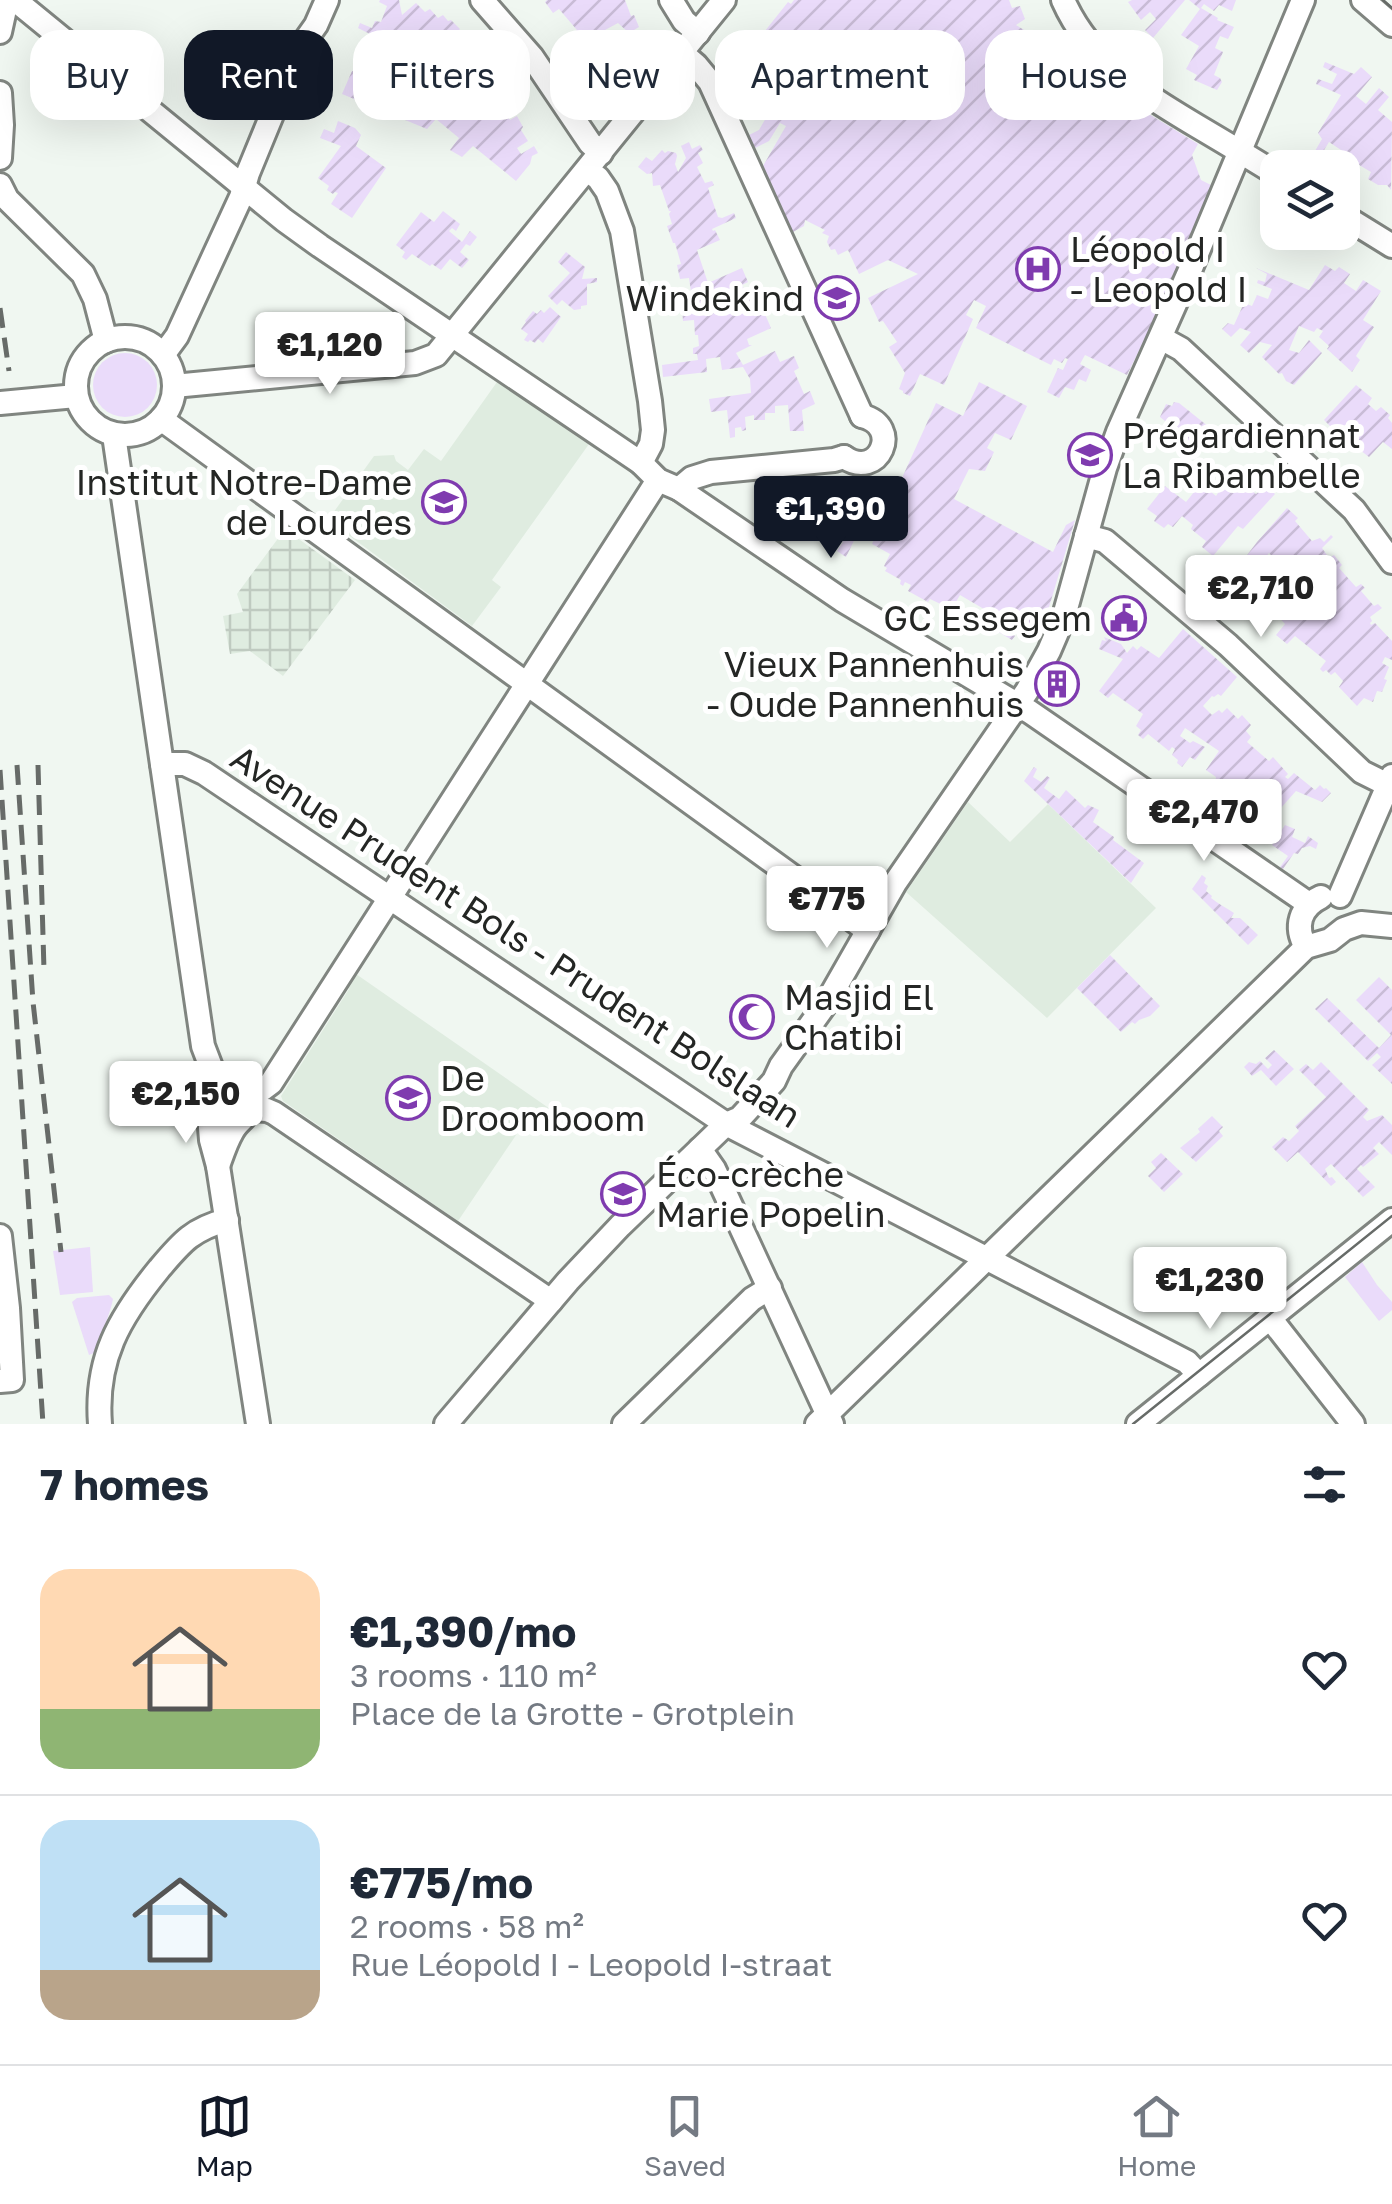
<!DOCTYPE html>
<meta charset="utf-8">
<style>
:root{--surface:#fff;--page:#f6f6f7;--text:#1f2937;--muted:#747a83;--line:#e0e1e3;--accent:#111827}
body{margin:0;font-family:"Golos Text",sans-serif;background:var(--page);color:var(--text);height:100vh;display:flex;flex-direction:column;font-size:38px;white-space:nowrap}
*{box-sizing:border-box;margin:0}
p{font-size:32px;color:var(--muted)}
.icon{flex:none;width:55px;height:55px;fill:none;stroke:currentColor;stroke-width:2;stroke-linecap:round;stroke-linejoin:round}
.map{position:relative;height:1424px;overflow:hidden}
.side{display:flex;flex-direction:column;background:var(--surface);flex:1}
.side>*{flex:none}
.banner{position:absolute;left:30px;top:30px;width:1332px;height:90px;display:flex;gap:20px}
.controls{position:absolute;left:1260px;top:150px;display:grid;gap:20px}
.controls a{display:grid;place-items:center;width:100px;height:100px;border-radius:20px;background:var(--surface);box-shadow:0 10px 40px #0002;font-size:50px}
.price{position:absolute;translate:-50% -85px;padding:0 22px;border-radius:10px;background:#fff;color:#222;font-size:32px;line-height:65px;filter:drop-shadow(0 2px 5px #0008)}
.price::after{content:'';position:absolute;left:50%;top:60px;width:30px;height:22px;margin-left:-15px;background:inherit;clip-path:polygon(0 0,100% 0,50% 100%)}
.price.active{background:var(--accent);color:#fff}
ul{padding:0;list-style:none}
li{display:flex;align-items:center;gap:30px;height:250px;padding:0 40px}
li+li{border-top:2px solid var(--line)}
li span{display:grid;place-items:center;flex:none;width:280px;height:200px;border-radius:30px;color:#555}
li>.icon{margin-inline-start:auto}
span .icon{width:120px;height:120px;fill:#fffc;stroke-width:1}
li b{font-size:42px}
h2{display:flex;justify-content:space-between;align-items:center;height:120px;padding:0 40px;font-size:42px}
.tag{padding:0 35px;border-radius:30px;background:var(--surface);box-shadow:0 10px 40px #0002;font-size:35px;line-height:90px}
.tag.active{background:var(--accent);color:#fff}
.tab-bar{display:flex;justify-content:space-around;align-items:center;height:140px;border-top:2px solid var(--line);background:var(--surface);font-size:28px;color:var(--muted)}
.tab-bar a{display:grid;justify-items:center;gap:5px}
.tab-bar .active{color:var(--accent)}
.map>svg:first-child{display:block}
.built{fill:#dfece0}
.industrial{fill:url(#industrial-grid)}
.green{fill:#eadbfa}
.garden{fill:url(#garden-furrows)}
.lines{fill:none;stroke-linecap:round;stroke-linejoin:round}
.minor-casing{stroke:#808580;stroke-width:28}
.minor{stroke:#fff;stroke-width:22}
.tram{stroke:#676b68;stroke-width:2.5}
.rail{stroke:#676b68;stroke-width:5;stroke-dasharray:20 10;stroke-linecap:butt}
.labels{text-anchor:middle;dominant-baseline:central;stroke-width:10;stroke-linejoin:round;paint-order:stroke}
.poi-label{font-size:35px;fill:#242624;stroke:#fff;text-anchor:start}
.street-label{font-size:35px;fill:#242624;stroke:#fff}
</style>
<div class="map">
<svg width="1392" height="1424" viewBox="0 0 1392 1424">
<defs>
<pattern id="industrial-grid" width="8" height="8" patternUnits="userSpaceOnUse" patternTransform="scale(2.5)"><rect width="8" height="8" fill="#dfece0"/><path d="M0 4h8M4 0v8" fill="none" stroke="#bfcac0"/></pattern>
<pattern id="garden-furrows" width="10" height="10" patternUnits="userSpaceOnUse" patternTransform="scale(2.5)"><rect width="10" height="10" fill="#eadbfa"/><path d="M-1 1l2-2M0 10L10 0M9 11l2-2" fill="none" stroke="#c9bcd6"/></pattern>
</defs>
<rect width="100%" height="100%" fill="#f0f7f1"/>
<g class="built">
<path d="M497,382L589,444L492,580L501,587L472,626L328,520L374,456L394,455L396,461L408,470L424,449L441,461Z"/>
<path d="M968,802L1010,842L1048,804L1156,908L1047,1018L906,892Z"/>
<path d="M356,974L553,1111L547,1120L533,1110L458,1221L283,1101L281,1096L349,989L347,987Z"/>
</g>
<path class="industrial" d="M285,529L355,580L283,676L250,651L230,654L223,616L243,612L237,594Z"/>
<g class="green">
<circle cx="125" cy="385" r="32"/>
<path d="M90,1247L93,1292L60,1295L53,1251Z"/>
<path d="M1362,1262L1377,1285L1392,1302V1310L1379,1321L1345,1277Z"/>
<path d="M109,1295L113,1299C110,1315 100,1336 94,1353L89,1355L72,1302L77,1298Z"/>
</g>
<g class="garden">
<path d="M380,0H399L402,15L416,3L425,12L430,9L438,18L443,15L448,21L451,20L460,29L454,35L470,48L465,57L474,66L479,63L481,65L479,67L483,71L481,74L488,83L491,81L495,86L503,80C508,87 506,93 513,104L504,111L510,120L517,116L523,127L521,130L528,141L517,148L521,154L534,146L538,153L532,156L530,164L516,181L473,146L462,157L450,150L459,138L436,119L427,129L342,94L352,71L360,73L364,62L397,75L389,96L432,114L437,102L442,98L445,100L450,97L443,89L446,78L419,67L428,58L424,53L411,64L407,48L385,39L380,51L366,46L370,34L358,28L360,23L372,28L375,21L381,22L387,6L379,2Z"/>
<path d="M547,0H625L631,16L634,15L639,27L629,33L618,23L605,30L619,42L610,52L616,58L609,66H605L602,63V56L595,60L592,54L587,57L574,41L578,38L574,32L577,30L559,9L553,13L545,2Z"/>
<path d="M794,0H1009L1012,8L1020,6L1025,19L1016,25L1037,38L1026,44L1031,52L1037,49L1041,57L1047,54L1077,70L1085,64L1121,97L1198,144L1192,155L1201,180L1213,186L1172,284L1127,375L1085,355L1080,364L1091,370L1086,382L1079,379L1074,390L1065,387L1059,398L1047,392L1058,368L1063,370L1068,359L1065,358L1062,363L1054,359L1051,365L976,328L986,306L974,300L966,315L973,319L944,385L920,374L910,396L903,393V391L899,389L905,373L889,347L897,342L883,321L879,322L868,298L918,274L888,260L859,274L848,250L838,255L835,249L831,250L827,242L829,236L822,233L825,230L805,220L804,226L793,232L763,166L786,126L780,123L769,141L755,148L749,135L759,130L796,66L761,36L788,2L791,4Z"/>
<path d="M1132,0H1185L1153,38L1145,30L1156,19L1150,12L1141,20L1128,2Z"/>
<path d="M1189,0H1236L1232,11L1219,5L1214,11L1204,4L1201,8L1218,18L1217,20L1234,27L1228,39L1220,36L1215,48L1223,52L1214,75L1220,78L1222,82L1217,90L1194,80L1197,75L1186,69L1199,46L1181,35L1200,9Z"/>
<path d="M1325,62L1354,74L1361,67L1372,77L1356,96L1366,104L1379,88L1389,97L1378,110L1392,122L1391,190L1387,185H1378L1368,179L1371,172L1349,159L1350,156L1329,142L1321,155L1315,151L1322,139L1318,133L1341,95L1316,84L1318,79L1332,84L1337,74L1323,67Z"/>
<path d="M338,121L355,128L361,135L356,146L386,168L352,218L331,204L338,193L335,192L333,194L327,190L329,186L318,178L341,146L320,138L324,129L334,133Z"/>
<path d="M689,142L692,149L700,145L703,150L698,153L703,163L697,167L705,183L712,181L714,185L708,188L718,217L722,218L734,213L736,218L712,229L713,231L715,230L720,240L697,250L708,283L742,268L748,282L742,285L747,296L752,294L757,306L761,305L771,328L747,339L749,345H752L736,353L743,365L775,351L780,362L794,356L799,368L794,371L804,394L810,391L815,404L802,410L804,431H790L788,405L775,406V413H765V420H754V415L745,417L746,430L742,431L741,427L735,428V437L730,438L727,410L711,412L709,399L751,393L750,379L743,367L722,370L720,357L706,359L707,372L663,377L662,365L698,360L697,354H693V348L699,346L698,335H695L694,320L683,321L682,308L693,305L689,278L680,279L677,265L681,264L675,243H673L667,226L672,224L669,214L671,211H669L660,185L653,186L652,173L647,174L638,167L646,157L652,161L662,150L665,153L668,151L676,153L677,156L675,164L678,172L686,158L681,146Z"/>
<path d="M443,211L460,224L456,231L452,228L449,231L462,242L470,231L477,237L470,246L466,244L460,252L469,260L462,268L450,259L441,270L432,264L430,266L412,254L406,260L402,257L405,252L396,245L421,212L434,222Z"/>
<path d="M566,252L585,267L582,279L597,278V282L587,284V305L581,306V309L574,310L562,300L557,305L548,296L570,273L558,262Z"/>
<path d="M1325,265L1335,271L1339,267L1350,274L1344,283L1356,291L1363,280L1381,291L1363,320L1374,327L1356,356L1360,360L1352,372L1327,349L1329,346L1319,337L1323,331L1317,328L1314,332L1299,326L1289,350L1299,353L1309,340L1322,353L1294,385L1286,381L1282,373L1279,374L1262,357L1272,345L1260,342L1249,353L1240,345L1251,332L1240,328L1231,337L1222,329L1228,323L1234,325L1244,303L1252,306L1257,295L1268,299L1272,289L1257,283L1258,280L1265,282L1267,274L1256,268L1309,290Z"/>
<path d="M550,307L561,317L543,343L538,339L535,343L530,340L528,342L524,340L528,334L521,329L526,322L525,321L533,311L537,314L541,310L544,313Z"/>
<path d="M979,382L1027,406L1011,440L995,433L987,448L994,452L985,471L969,469L954,499L1053,552L1066,525L1075,520L1041,634L1024,626L1022,631L1015,627L1011,632L1015,636L1012,640L995,630L1001,619L960,595L950,612L946,610L947,607L930,599L928,602L908,591L911,585L905,582L903,586L900,584L901,580L885,571L887,568L884,566L890,554L872,544L936,403L963,416Z"/>
<path d="M1356,385L1372,398L1368,404L1376,411L1381,407L1390,415L1388,418L1392,423V449L1383,442L1369,457L1360,450L1357,453L1347,446L1348,444L1337,438L1343,431L1336,424L1332,428L1324,420Z"/>
<path d="M1174,402L1179,403L1209,427L1196,446L1160,417L1166,404L1172,406Z"/>
<path d="M1182,468L1216,496L1231,474L1256,494L1265,485L1275,494L1243,529L1238,526L1213,556L1202,547L1206,541L1191,529L1193,525L1182,516L1173,527L1168,524L1164,528L1154,521L1157,516L1147,509L1165,486L1186,502L1194,492L1175,477Z"/>
<path d="M844,498L850,499V503L857,504L856,507L868,512L846,557L837,551L843,542L809,522L807,501L828,500L831,503L833,520L846,523Z"/>
<path d="M1287,508L1298,518L1295,521L1312,541L1320,538L1324,542L1331,535L1333,537L1322,548L1329,558L1334,555L1342,565L1339,568L1356,587L1361,584L1365,588L1361,591L1374,606L1378,604L1382,608L1370,617L1372,621L1370,623L1371,625L1375,623L1392,641V660L1385,657L1382,663L1389,667L1384,679L1387,680L1382,692L1377,691L1373,702L1364,698L1357,706L1339,687L1343,681L1335,672L1331,675L1326,670L1323,672L1320,669L1326,661L1295,636L1287,644L1276,635L1285,624L1267,604L1262,610L1249,598L1279,563L1269,553L1236,593L1225,584L1257,542Z"/>
<path d="M1183,629L1237,677L1221,696L1218,694L1214,697L1212,696L1203,706L1212,715L1219,710L1222,713L1227,708L1238,719L1242,715L1251,725L1246,731L1251,737L1247,742L1269,761L1273,757L1288,774L1285,777L1288,779L1294,773L1315,790L1320,785L1324,789L1326,788L1331,793L1322,802L1296,791L1280,809L1253,784L1239,803L1222,791L1223,789L1215,783L1216,777L1206,770L1219,751L1185,728L1180,736L1190,743L1193,741L1205,747L1195,760L1190,757L1182,767L1177,763L1178,760L1172,755L1175,749L1172,747L1169,751L1148,734L1143,739L1138,735L1141,730L1136,726L1143,714L1113,693L1108,698L1099,691L1123,659L1099,649L1102,640L1106,641L1104,637L1121,644L1127,653L1133,646L1137,650L1141,646L1159,658Z"/>
<path d="M1034,767L1037,769L1033,777L1041,782L1047,776L1050,778L1044,788L1059,799L1066,790L1085,808L1088,805L1099,810L1093,822L1114,837L1113,840L1144,863L1131,883L1024,781Z"/>
<path d="M1285,825L1295,829L1292,837L1305,843L1308,836L1318,843L1316,849L1310,846L1302,848L1298,854L1294,853L1283,869L1280,867L1288,856L1272,845Z"/>
<path d="M1202,875L1206,878L1204,883L1208,886L1206,891L1212,896L1211,898C1219,904 1223,906 1234,913L1231,918H1240L1258,935L1248,945L1192,889Z"/>
<path d="M1110,955L1160,1006L1150,1016L1139,1020L1135,1024L1132,1022L1121,1032L1077,988Z"/>
<path d="M1379,977L1392,990V1084L1372,1065L1381,1057L1377,1053L1368,1061L1315,1009L1327,998L1379,1048L1391,1035L1356,1000Z"/>
<path d="M1274,1050L1294,1069L1276,1086L1261,1070L1252,1076L1244,1067L1249,1062L1256,1064L1260,1061L1268,1069L1272,1065L1265,1058Z"/>
<path d="M1321,1062L1369,1110L1363,1117L1367,1121L1382,1115L1392,1125V1155L1379,1142L1373,1148L1379,1154L1363,1167L1361,1165L1357,1169L1375,1187L1363,1197L1331,1164L1325,1169L1329,1178L1332,1177L1336,1182L1331,1186L1298,1152L1287,1162L1272,1147L1283,1137L1289,1141L1299,1131L1295,1126L1326,1097L1299,1070L1306,1064L1313,1070Z"/>
<path d="M1212,1116L1223,1127L1219,1131L1223,1136L1196,1162L1180,1148L1200,1132L1198,1129Z"/>
<path d="M1161,1153L1183,1174L1164,1192L1148,1176L1156,1168L1151,1162Z"/>
</g>
<g class="lines">
<g class="minor-casing">
<g id="minor">
<path d="M15,0L284,220L320,246L641,463L658,480L679,489L842,600L1030,712L1309,904"/>
<path d="M482,0L532,57L590,143L601,153"/>
<path d="M671,0L684,21L698,33"/>
<path d="M1063,0C1090,61 1142,93 1197,126C1224,142 1251,158 1278,175"/>
<path d="M1363,0L1392,25"/>
<path d="M0,32L7,0"/>
<path d="M682,53L696,65L710,82L862,416"/>
<path d="M0,93L2,125L0,158"/>
<path d="M587,170L598,178L607,191L622,231L650,401L653,430L651,444L641,463"/>
<path d="M0,185L7,199L83,274L95,299L106,341"/>
<path d="M1342,215L1392,246"/>
<circle cx="125" cy="386" r="49"/>
<path d="M1161,338L1181,349L1354,510L1392,562"/>
<path d="M163,355L177,336L241,197L248,173L299,49L316,25L327,0"/>
<path d="M174,386L415,363L436,355L724,0"/>
<path d="M0,403L76,396"/>
<path d="M161,419L868,931"/>
<path d="M114,435L203,1046L219,1088"/>
<path d="M844,457C879,481 903,426 862,416"/>
<path d="M679,489L692,478L711,472L834,460L844,457"/>
<path d="M1086,536L1105,541L1228,645L1362,772L1388,785"/>
<path d="M162,764H185L204,773L726,1124L1187,1362L1199,1375"/>
<path d="M1340,896L1392,776"/>
<path d="M1306,947C1294,927 1300,907 1321,897"/>
<path d="M246,1096L263,1089L271,1083L658,480"/>
<path d="M207,1107C211,1121 219,1129 234,1126"/>
<path d="M249,1109L267,1110L274,1113L551,1301"/>
<path d="M209,1115L211,1140L218,1166L258,1424"/>
<path d="M700,1149L714,1169L832,1424"/>
<path d="M218,1166C222,1155 226,1142 232,1132C240,1116 255,1118 245,1095"/>
<path d="M0,1236L8,1308L12,1380L0,1381"/>
<path d="M1270,1318L1353,1424"/>
<path d="M100,1424C95,1359 119,1318 159,1269C181,1243 192,1229 227,1220"/>
<path d="M446,1424L568,1281L620,1226L726,1124L740,1118L774,1081L781,1066L827,1002L895,883L1027,691L1049,651L1064,616L1105,468L1118,432L1191,268L1303,0"/>
<path d="M624,1424L752,1299L770,1288"/>
<path d="M817,1424L1306,947L1330,940L1344,929L1361,923L1392,926"/>
<path d="M1138,1424L1392,1220"/>
</g>
</g>
<use href="#minor" class="minor"/>
<g class="tram">
<path d="M1383,0L1392,8"/>
<path d="M1133,1424L1392,1216"/>
</g>
<g class="rail">
<path d="M0,308L9,371"/>
<path d="M17,765L33,1002L61,1252"/>
<path d="M38,765L44,970"/>
<path d="M0,770L43,1424"/>
</g>
</g>
<defs>
<g id="hospital-ring" transform="scale(2.25)"><circle r="9.5" fill="#fff" stroke="#7f3baf" stroke-width="1.5"/><path d="M-5-5h3v3.5h4V-5h3V5h-3V1.5h-4V5h-3Z" fill="#7f3baf"/></g>
<g id="school-ring" transform="scale(2.25)"><circle r="9.5" fill="#fff" stroke="#7f3baf" stroke-width="1.5"/><path d="M0-5L7-2L0 1L-7-2ZM-4 1L0 2.5L4 1V4Q0 6-4 4Z" fill="#7f3baf"/></g>
<g id="civic-ring" transform="scale(2.25)"><circle r="9.5" fill="#fff" stroke="#7f3baf" stroke-width="1.5"/><path d="M-.6-6.5H3V-4.5H.6V-3L4-1V1h2V6H-6V1h2V-1L-.6-3ZM-1.2 2.5V6h2.4V2.5Z" fill="#7f3baf"/></g>
<g id="building-ring" transform="scale(2.25)"><circle r="9.5" fill="#fff" stroke="#7f3baf" stroke-width="1.5"/><path d="M-4-6H4V6H1V3H-1V6H-4ZM-2.5-4.3h1.7v1.8h-1.7ZM.8-4.3h1.7v1.8H.8ZM-2.5-1h1.7V.8h-1.7ZM.8-1h1.7V.8H.8Z" fill="#7f3baf"/></g>
<g id="mosque-ring" transform="scale(2.25)"><circle r="9.5" fill="#fff" stroke="#7f3baf" stroke-width="1.5"/><path d="M3.5-4.9A6 6 0 1 0 3.5 4.9A5 5 0 1 1 3.5-4.9Z" fill="#7f3baf"/></g>
</defs>
<g fill-rule="evenodd">
<use href="#hospital-ring" x="1038" y="269"/>
<use href="#school-ring" x="837" y="298"/>
<use href="#school-ring" x="1090" y="455"/>
<use href="#school-ring" x="444" y="502"/>
<use href="#civic-ring" x="1124" y="618"/>
<use href="#building-ring" x="1057" y="684"/>
<use href="#mosque-ring" x="752" y="1017"/>
<use href="#school-ring" x="408" y="1098"/>
<use href="#school-ring" x="623" y="1194"/>
</g>
<g class="labels">
<g class="poi-label">
<text x="1070" y="249">Léopold I<tspan x="1070" dy="40">- Leopold I</tspan></text>
<text x="804" y="298" text-anchor="end">Windekind</text>
<text x="1122" y="435">Prégardiennat<tspan x="1122" dy="40">La Ribambelle</tspan></text>
<text x="412" y="482" text-anchor="end">Institut Notre-Dame<tspan x="412" dy="40">de Lourdes</tspan></text>
<text x="1092" y="618" text-anchor="end">GC Essegem</text>
<text x="1024" y="664" text-anchor="end">Vieux Pannenhuis<tspan x="1024" dy="40">- Oude Pannenhuis</tspan></text>
<text x="784" y="997">Masjid El<tspan x="784" dy="40">Chatibi</tspan></text>
<text x="440" y="1078">De<tspan x="440" dy="40">Droomboom</tspan></text>
<text x="656" y="1174">Éco-crèche<tspan x="656" dy="40">Marie Popelin</tspan></text>
</g>
<g class="street-label">
<text transform="translate(516 936) rotate(33)">Avenue Prudent Bols - Prudent Bolslaan</text>
</g>
</g>
</svg>
<div class="controls">
<a><svg class="icon" aria-label="layers" viewBox="0 0 24 24"><path d="M12 4l9 5-9 5-9-5zM3 14l9 5 9-5"/></svg></a>
</div>
<b class="price" style="left:330px;top:397px">€1,120</b>
<b class="price active" style="left:831px;top:561px">€1,390</b>
<b class="price" style="left:1261px;top:640px">€2,710</b>
<b class="price" style="left:1204px;top:864px">€2,470</b>
<b class="price" style="left:827px;top:951px">€775</b>
<b class="price" style="left:186px;top:1146px">€2,150</b>
<b class="price" style="left:1210px;top:1332px">€1,230</b>
<div class="banner">
<a class="tag">Buy</a>
<a class="tag active">Rent</a>
<a class="tag">Filters</a>
<a class="tag">New</a>
<a class="tag">Apartment</a>
<a class="tag">House</a>
</div>
</div>
<section class="side">
<h2>7 homes<svg class="icon" aria-label="filters" viewBox="0 0 24 24"><path d="M4 7h16M4 17h16"/><circle cx="9" cy="7" r="2"/><circle cx="15" cy="17" r="2"/></svg></h2>
<ul>
<li><span style="background:linear-gradient(#ffd9b3 70%,#8fb573 0)"><svg class="icon" aria-label="home" viewBox="0 0 24 24"><path d="M3 11l9-7 9 7M6 9v11h12V9"/></svg></span><div><b>€1,390/mo</b><p>3 rooms · 110 m²</p><p>Place de la Grotte - Grotplein</p></div><svg class="icon" aria-label="heart" viewBox="0 0 24 24"><path d="M12 20l-8-8c-3-5 5-10 8-4 3-6 11-1 8 4z"/></svg></li>
<li><span style="background:linear-gradient(#bfe0f5 75%,#b9a48a 0)"><svg class="icon" aria-label="home" viewBox="0 0 24 24"><path d="M3 11l9-7 9 7M6 9v11h12V9"/></svg></span><div><b>€775/mo</b><p>2 rooms · 58 m²</p><p>Rue Léopold I - Leopold I-straat</p></div><svg class="icon" aria-label="heart" viewBox="0 0 24 24"><path d="M12 20l-8-8c-3-5 5-10 8-4 3-6 11-1 8 4z"/></svg></li>
</ul>
</section>
<nav class="tab-bar">
<a class="active"><svg class="icon" aria-label="map" viewBox="0 0 24 24"><path d="M3 6l6-2 6 2 6-2v14l-6 2-6-2-6 2zM9 4v14M15 6v14"/></svg>Map</a>
<a><svg class="icon" aria-label="saved" viewBox="0 0 24 24"><path d="M7 4h10v16l-5-4-5 4z"/></svg>Saved</a>
<a><svg class="icon" aria-label="home" viewBox="0 0 24 24"><path d="M3 11l9-7 9 7M6 9v11h12V9"/></svg>Home</a>
</nav>
